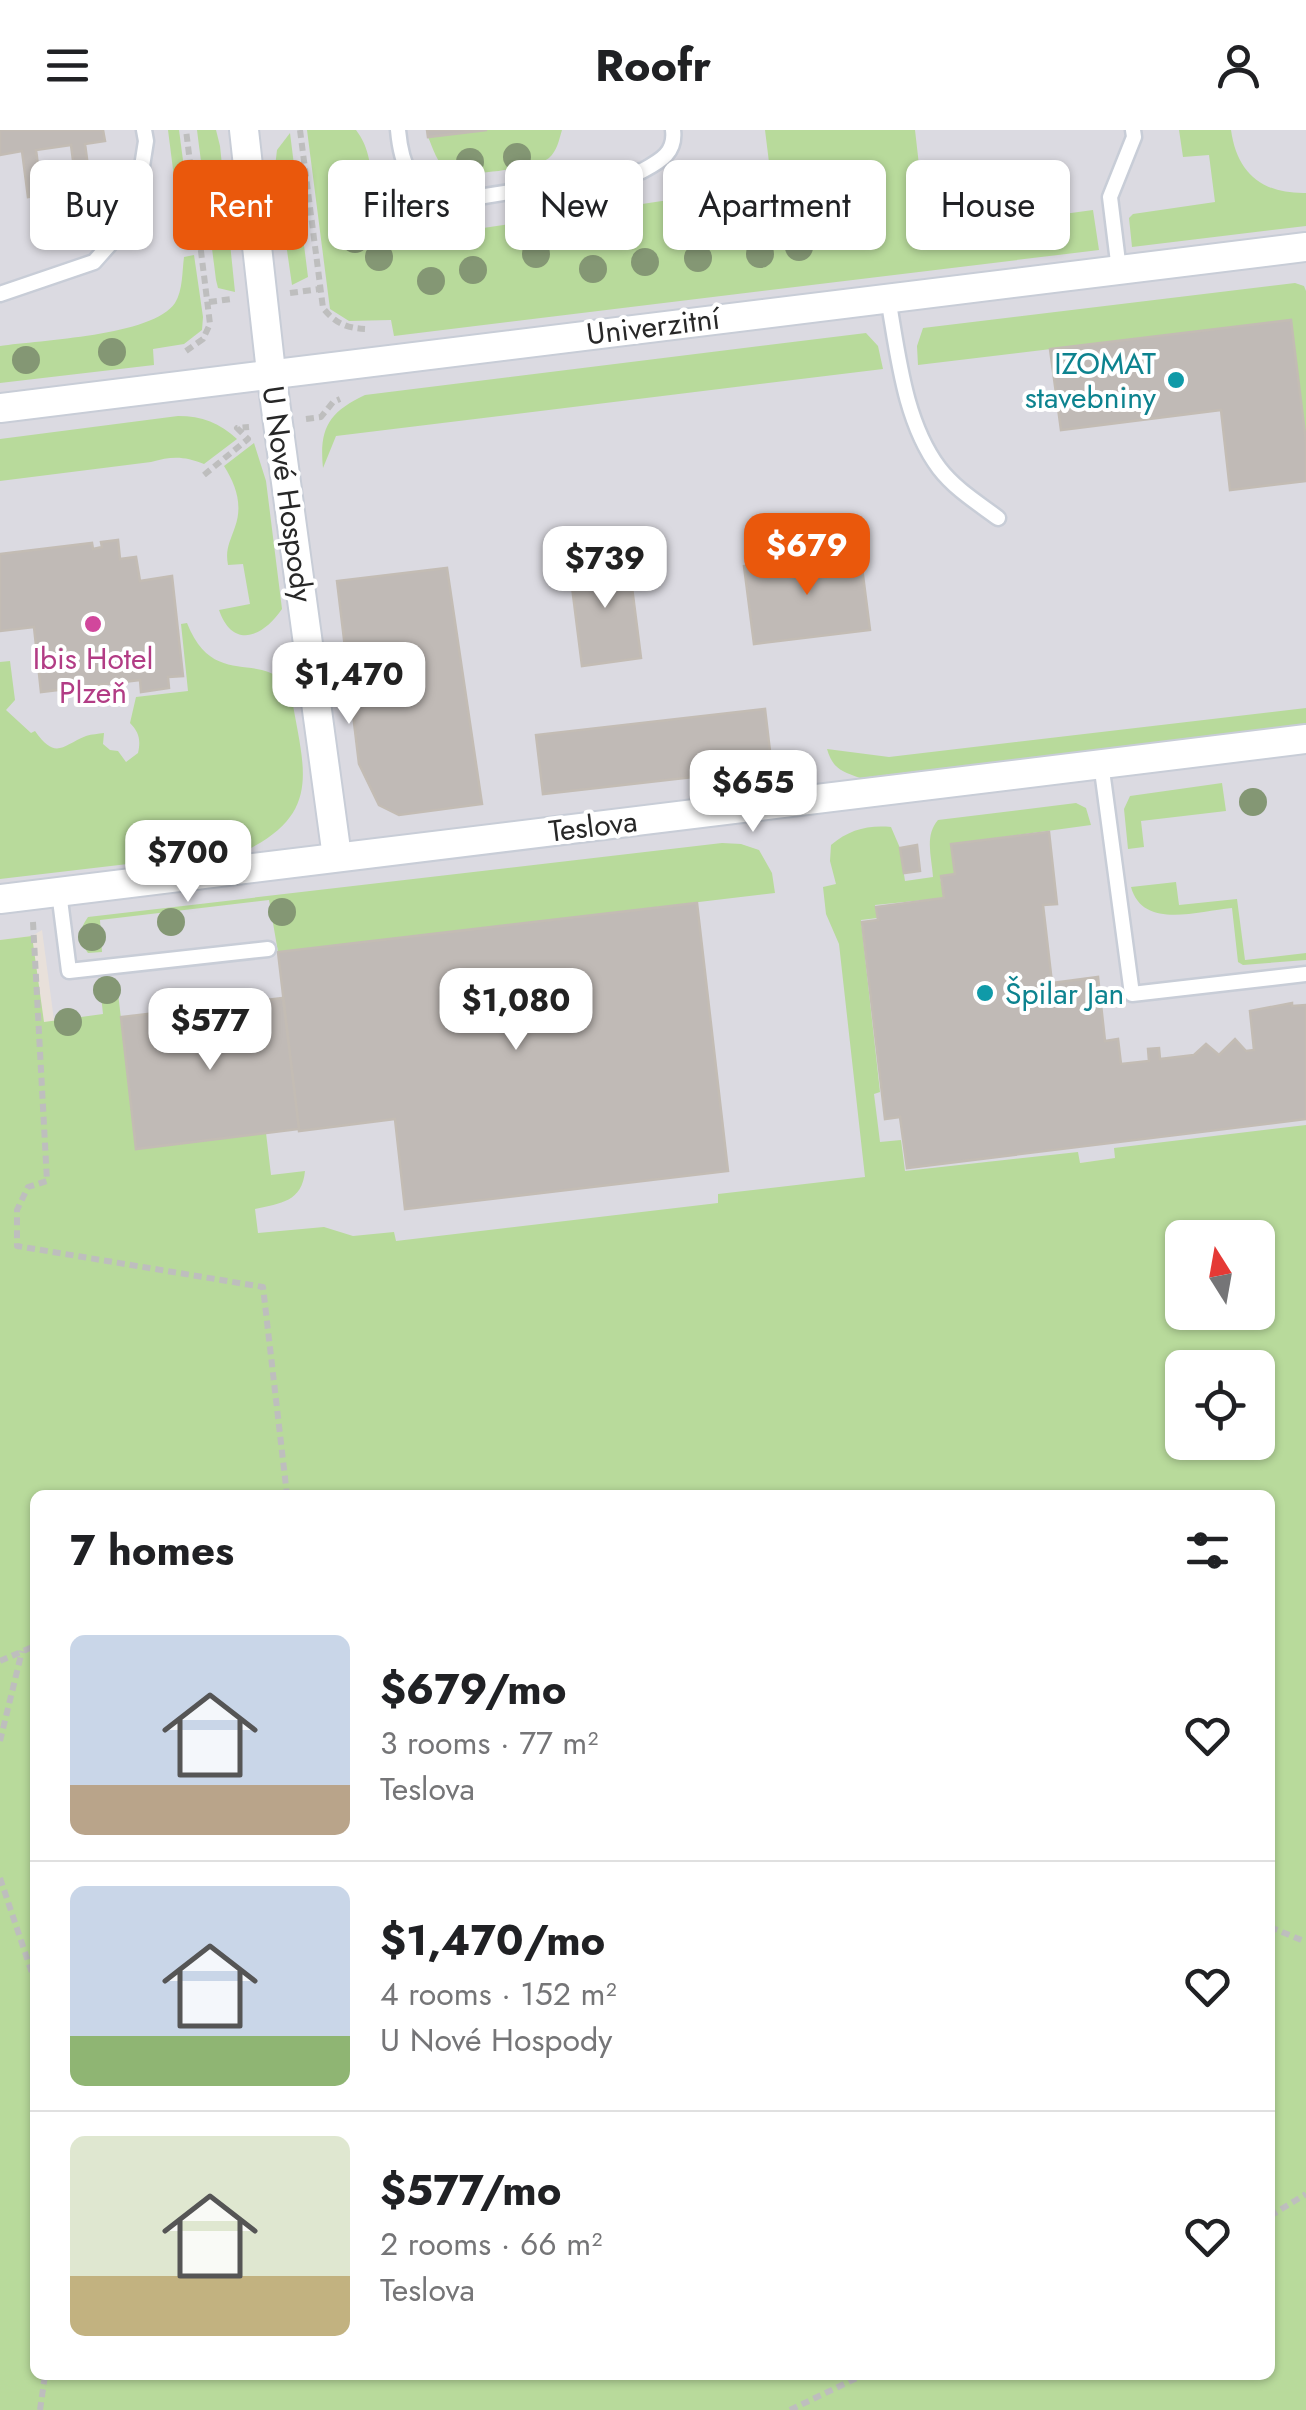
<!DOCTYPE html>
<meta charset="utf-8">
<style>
:root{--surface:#fff;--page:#f2f2f2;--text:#202124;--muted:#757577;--line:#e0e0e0;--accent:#ea580c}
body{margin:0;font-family:Jost,sans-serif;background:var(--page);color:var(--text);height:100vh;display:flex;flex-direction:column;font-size:38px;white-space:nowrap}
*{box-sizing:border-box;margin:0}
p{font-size:32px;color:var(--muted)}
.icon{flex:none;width:55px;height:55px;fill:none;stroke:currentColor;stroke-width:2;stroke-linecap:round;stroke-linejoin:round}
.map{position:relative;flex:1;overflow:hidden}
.panel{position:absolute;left:30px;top:1360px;width:1245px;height:890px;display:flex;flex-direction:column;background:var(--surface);border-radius:15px;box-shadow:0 2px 8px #0004}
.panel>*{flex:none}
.hud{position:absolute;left:30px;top:30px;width:1248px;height:90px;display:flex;gap:20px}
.needle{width:65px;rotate:349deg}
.controls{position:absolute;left:1165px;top:1090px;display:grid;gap:20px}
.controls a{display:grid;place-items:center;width:110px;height:110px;border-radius:15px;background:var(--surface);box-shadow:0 2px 8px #0004;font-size:50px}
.price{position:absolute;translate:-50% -85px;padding:0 22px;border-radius:20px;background:#fff;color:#222;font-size:32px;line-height:65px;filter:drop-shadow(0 2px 5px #0008)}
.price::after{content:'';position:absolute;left:50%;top:60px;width:30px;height:22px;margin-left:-15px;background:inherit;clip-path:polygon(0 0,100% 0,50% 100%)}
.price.selected{background:var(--accent);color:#fff}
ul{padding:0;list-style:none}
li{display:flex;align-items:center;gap:30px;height:250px;padding:0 40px}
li+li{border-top:2px solid var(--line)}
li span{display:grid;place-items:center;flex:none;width:280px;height:200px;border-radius:15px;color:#555}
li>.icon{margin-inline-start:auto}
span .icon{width:120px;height:120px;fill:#fffc;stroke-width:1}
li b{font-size:42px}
h2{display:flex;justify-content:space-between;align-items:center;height:120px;padding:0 40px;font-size:42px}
.chip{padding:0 35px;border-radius:15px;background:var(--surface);box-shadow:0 2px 8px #0004;font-size:35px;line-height:90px}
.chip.selected{background:var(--accent);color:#fff}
header{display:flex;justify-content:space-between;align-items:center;height:130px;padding:0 40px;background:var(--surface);font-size:45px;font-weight:700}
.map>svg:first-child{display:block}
.industrial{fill:#dbdae1}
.green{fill:#b8da9b;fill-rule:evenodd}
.building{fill:#c0bab6;stroke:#c3bcb4;stroke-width:2.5}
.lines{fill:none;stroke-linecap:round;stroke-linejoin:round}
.lane-casing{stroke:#c8cdd7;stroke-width:19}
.street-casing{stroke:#c8cdd7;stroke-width:32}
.path{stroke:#bebebe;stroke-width:6;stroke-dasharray:8 5;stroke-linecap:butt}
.lane{stroke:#fff;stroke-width:14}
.street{stroke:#fff;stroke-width:28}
.tree{fill:#849774}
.culture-dot{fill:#0f9aa8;stroke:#fff;stroke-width:4}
.hotel-dot{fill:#d1479c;stroke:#fff;stroke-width:4}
.labels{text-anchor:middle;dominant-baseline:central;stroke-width:8;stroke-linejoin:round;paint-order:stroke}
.street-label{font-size:30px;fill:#272727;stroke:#fff}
.culture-label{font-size:30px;fill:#0d838f;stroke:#fff;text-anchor:end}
.hotel-label{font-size:30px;fill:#b23c85;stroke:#fff}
</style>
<header><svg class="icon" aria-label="menu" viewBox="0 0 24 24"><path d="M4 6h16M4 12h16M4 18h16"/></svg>Roofr<svg class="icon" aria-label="person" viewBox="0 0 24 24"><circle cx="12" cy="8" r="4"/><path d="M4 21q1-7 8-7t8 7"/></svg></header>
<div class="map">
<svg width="1306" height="2280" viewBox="0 0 1306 2280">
<rect width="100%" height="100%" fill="#e8e0da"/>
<path class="industrial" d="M0,0H1306V1004L308,1131L74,1040L42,800L32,806L0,810Z"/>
<g class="green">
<path d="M168,0H179L186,53L175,55Z"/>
<path d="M197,0H216L220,16L235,162L218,158L216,150Z"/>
<path d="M307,0H356C369,17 369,32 374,53C382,82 404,95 430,106L662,71L684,72L695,77L707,107L777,97L765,0H915L923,70L965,92L997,93L1093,80L1099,120L394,206L391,190L349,191L330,179Z"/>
<path d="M487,0H562C559,10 557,21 549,28C538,38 461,48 448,41C437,34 433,18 428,7Z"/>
<path d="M1179,0H1231C1237,43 1262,64 1306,63V96L1132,117L1129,88L1133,84L1215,72L1209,25L1183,27Z"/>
<path d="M290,3L308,147L292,155L275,37L277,20Z"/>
<path d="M194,125L203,187L202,200L184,214L153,219L154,235L0,253V216C40,210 153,206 175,173C183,160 182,142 184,127Z"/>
<path d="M1295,153L1304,156L1306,161V312L1291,190L918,235L917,216L923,198Z"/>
<path d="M866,203L878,216L883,239L336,306L323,338C319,298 329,282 365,265Z"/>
<path d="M178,286C202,286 220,293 237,309L204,334C184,326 172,326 151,332L0,351V309Z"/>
<path d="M254,313L266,351L282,479C263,507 233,520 219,480L250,474L243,434L228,435C225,419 230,412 235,397C243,375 236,355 224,336Z"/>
<path d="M187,493C215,564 266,515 291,563C302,635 325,681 247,720L0,749V532L10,531L15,570L6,580L31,603L35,601C56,631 63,615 86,606C92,604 98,604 104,603L103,614L110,620L118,621L126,632L138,623C141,610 139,602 130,593L136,567L188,561L181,494Z"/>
<path d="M1306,578V595L860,648C841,641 833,639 827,619L889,627Z"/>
<path d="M1222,653L1226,681L1141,691L1144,717L1128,719L1124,679L1130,666Z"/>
<path d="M1076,673L1086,678L1091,695L951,714L955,744L940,747L944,768L875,775L877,788L861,790L880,962L874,964L880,1012L901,1010L905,1041L1078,1022L1080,1033L1115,1028L1114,1018L1306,995V2280H0V810L32,806L44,892L103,884L100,856L117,854L136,1019L266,1003L271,1045L305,1041C302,1072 281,1073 255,1079L258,1103L324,1097L353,1106L394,1102L396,1111L718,1073V1064L865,1047L839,814L826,784L823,757L836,754L830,731L831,715C849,700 867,695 891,697L900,718L905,751L933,747C932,728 924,706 938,690ZM1182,1108H1258V1182H1182ZM1182,1238H1258V1312H1182ZM35,1365H1270V2245H35Z"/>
<path d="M722,713L741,714L759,720L772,743L775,763L278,822L269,770L100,790L102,822L88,823C78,809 79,800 88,787Z"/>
<path d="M1176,752L1179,775L1237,769L1245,830L1306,823V830L1243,835L1238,832L1232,778C1197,781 1143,800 1131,757Z"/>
</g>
<g class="building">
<path d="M0,0H103L105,11L85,14L91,59L77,61L71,15L36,20L42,65L28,67L22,21L0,25Z"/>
<path d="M427,0H487L428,7Z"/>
<path d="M1291,190L1306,312V351L1230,360L1221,280L1061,300L1050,219Z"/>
<path d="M118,410L120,429L136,427L140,451L172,446L183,546L168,547L169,558L141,562L140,550L41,562L34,497L0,501V424L92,413L93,419L102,417L101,412Z"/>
<path d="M860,422L870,500L754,514L744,436Z"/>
<path d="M628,426L641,528L582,536L569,433Z"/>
<path d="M447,438L482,674L399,685L379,675L359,634L337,451Z"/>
<path d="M765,579L772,638L543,664L536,605Z"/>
<path d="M1049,702L1057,774L1043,775L1052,853L1098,847L1105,911L1118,909L1121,934L1149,931L1148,919L1159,918L1160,929L1194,925L1206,914L1219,925L1235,909L1246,921L1254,920L1250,881L1292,873V876L1306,875V989L907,1038L900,987L885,989L862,792L878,790L876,777L944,768L941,746L955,744L951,714Z"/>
<path d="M917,715L920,741L904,743L900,718Z"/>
<path d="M697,773L728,1041L405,1079L395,989L299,1001L278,822Z"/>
<path d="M283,868L299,999L136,1019L121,887Z"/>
</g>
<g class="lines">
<g class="lane-casing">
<g id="lane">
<path d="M398,0C401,34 411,62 447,72L642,41C660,31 676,23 673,0"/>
<path d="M1119,140L1110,67L1134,7L1133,0"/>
<path d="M0,164L94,132L134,87L146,11L144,0"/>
<path d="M888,168C898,224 904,291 939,338C955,359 978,373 998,388"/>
<path d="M1101,633L1132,864L1306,844"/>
<path d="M59,762L69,841L268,819"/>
</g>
</g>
<g class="street-casing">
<g id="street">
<path d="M244,0L271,242L337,727"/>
<path d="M0,278L1306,117"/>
<path d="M0,769L1306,609"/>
</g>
</g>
<g class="path">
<path d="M300,0L323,178C335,193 346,198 365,199"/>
<path d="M290,163L320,159"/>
<path d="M209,172L232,169"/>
<path d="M186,221L203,209L210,194L186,0"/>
<path d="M306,289L321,287L333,272L340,269"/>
<path d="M204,345L248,309L237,298L249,297"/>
<path d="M33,792L47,1051L28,1057L17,1080V1116L263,1157L287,1365"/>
<path d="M0,1531L35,1516"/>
<path d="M0,1611L22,1521"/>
<path d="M0,1748L35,1852"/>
<path d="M1270,1797L1306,1812"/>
<path d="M1270,2086L1306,2064"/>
<path d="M40,2280L45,2245"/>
<path d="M790,2280L863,2245"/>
</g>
<use href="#lane" class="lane"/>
<use href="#street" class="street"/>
</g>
<g class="tree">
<circle cx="517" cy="27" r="14"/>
<circle cx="470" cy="32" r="14"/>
<circle cx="287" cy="49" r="14"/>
<circle cx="345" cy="58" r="14"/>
<circle cx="220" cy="71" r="14"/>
<circle cx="292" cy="103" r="14"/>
<circle cx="355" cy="109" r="14"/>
<circle cx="799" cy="117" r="14"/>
<circle cx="536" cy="124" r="14"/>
<circle cx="760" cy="124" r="14"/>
<circle cx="379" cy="127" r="14"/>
<circle cx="698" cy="128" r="14"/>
<circle cx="645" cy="132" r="14"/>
<circle cx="593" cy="139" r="14"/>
<circle cx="473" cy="140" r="14"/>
<circle cx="431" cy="151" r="14"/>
<circle cx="112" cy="222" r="14"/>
<circle cx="26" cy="230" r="14"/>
<circle cx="1253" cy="672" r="14"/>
<circle cx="282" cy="782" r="14"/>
<circle cx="171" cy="792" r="14"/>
<circle cx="92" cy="807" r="14"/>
<circle cx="107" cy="860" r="14"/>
<circle cx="68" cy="892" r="14"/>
</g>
<g class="culture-dot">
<circle cx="1176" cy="250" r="10"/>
<circle cx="985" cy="863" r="10"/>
</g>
<circle class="hotel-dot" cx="93" cy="494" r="10"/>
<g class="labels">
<g class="street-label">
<text transform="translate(653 196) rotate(-7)">Univerzitní</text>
<text transform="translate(288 364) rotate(82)">U Nové Hospody</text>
<text transform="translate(593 696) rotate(-7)">Teslova</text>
</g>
<g class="culture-label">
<text x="1156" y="233">IZOMAT<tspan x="1156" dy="34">stavebniny</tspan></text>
<text x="1005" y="863" text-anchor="start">Špilar Jan</text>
</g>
<g class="hotel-label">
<text x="93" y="528">Ibis Hotel<tspan x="93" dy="34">Plzeň</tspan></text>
</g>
</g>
</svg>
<div class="controls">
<a><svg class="needle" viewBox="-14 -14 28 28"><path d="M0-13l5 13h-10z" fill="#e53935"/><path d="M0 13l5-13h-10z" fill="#757577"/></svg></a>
<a><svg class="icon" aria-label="locate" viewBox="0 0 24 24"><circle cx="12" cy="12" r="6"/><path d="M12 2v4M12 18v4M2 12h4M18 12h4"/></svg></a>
</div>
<b class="price selected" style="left:807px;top:468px">$679</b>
<b class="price" style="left:605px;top:481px">$739</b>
<b class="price" style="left:349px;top:597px">$1,470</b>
<b class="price" style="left:753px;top:705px">$655</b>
<b class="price" style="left:188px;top:775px">$700</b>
<b class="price" style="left:516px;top:923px">$1,080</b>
<b class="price" style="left:210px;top:943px">$577</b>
<div class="hud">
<a class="chip">Buy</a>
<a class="chip selected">Rent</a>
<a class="chip">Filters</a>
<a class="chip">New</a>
<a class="chip">Apartment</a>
<a class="chip">House</a>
</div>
<section class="panel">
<h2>7 homes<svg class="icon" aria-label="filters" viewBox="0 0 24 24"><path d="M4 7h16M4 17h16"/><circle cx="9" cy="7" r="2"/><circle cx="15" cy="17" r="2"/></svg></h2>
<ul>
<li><span style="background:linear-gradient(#c9d6e8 75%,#b9a48a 0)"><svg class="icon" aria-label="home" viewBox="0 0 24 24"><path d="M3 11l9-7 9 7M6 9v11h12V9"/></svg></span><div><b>$679/mo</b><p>3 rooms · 77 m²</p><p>Teslova</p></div><svg class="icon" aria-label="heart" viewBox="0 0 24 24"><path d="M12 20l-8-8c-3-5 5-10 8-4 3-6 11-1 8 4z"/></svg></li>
<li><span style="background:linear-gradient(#c9d6e8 75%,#8fb573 0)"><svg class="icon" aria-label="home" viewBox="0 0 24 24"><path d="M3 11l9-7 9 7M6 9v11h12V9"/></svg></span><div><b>$1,470/mo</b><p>4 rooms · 152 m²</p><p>U Nové Hospody</p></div><svg class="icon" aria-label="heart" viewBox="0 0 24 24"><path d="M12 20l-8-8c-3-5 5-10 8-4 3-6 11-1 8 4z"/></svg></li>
<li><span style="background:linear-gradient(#dfe7d0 70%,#c2b280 0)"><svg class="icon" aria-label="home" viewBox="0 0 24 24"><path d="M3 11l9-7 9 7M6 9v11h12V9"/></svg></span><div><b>$577/mo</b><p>2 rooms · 66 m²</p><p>Teslova</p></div><svg class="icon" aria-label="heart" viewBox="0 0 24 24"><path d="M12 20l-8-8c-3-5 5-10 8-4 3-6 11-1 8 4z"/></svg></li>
</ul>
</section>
</div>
